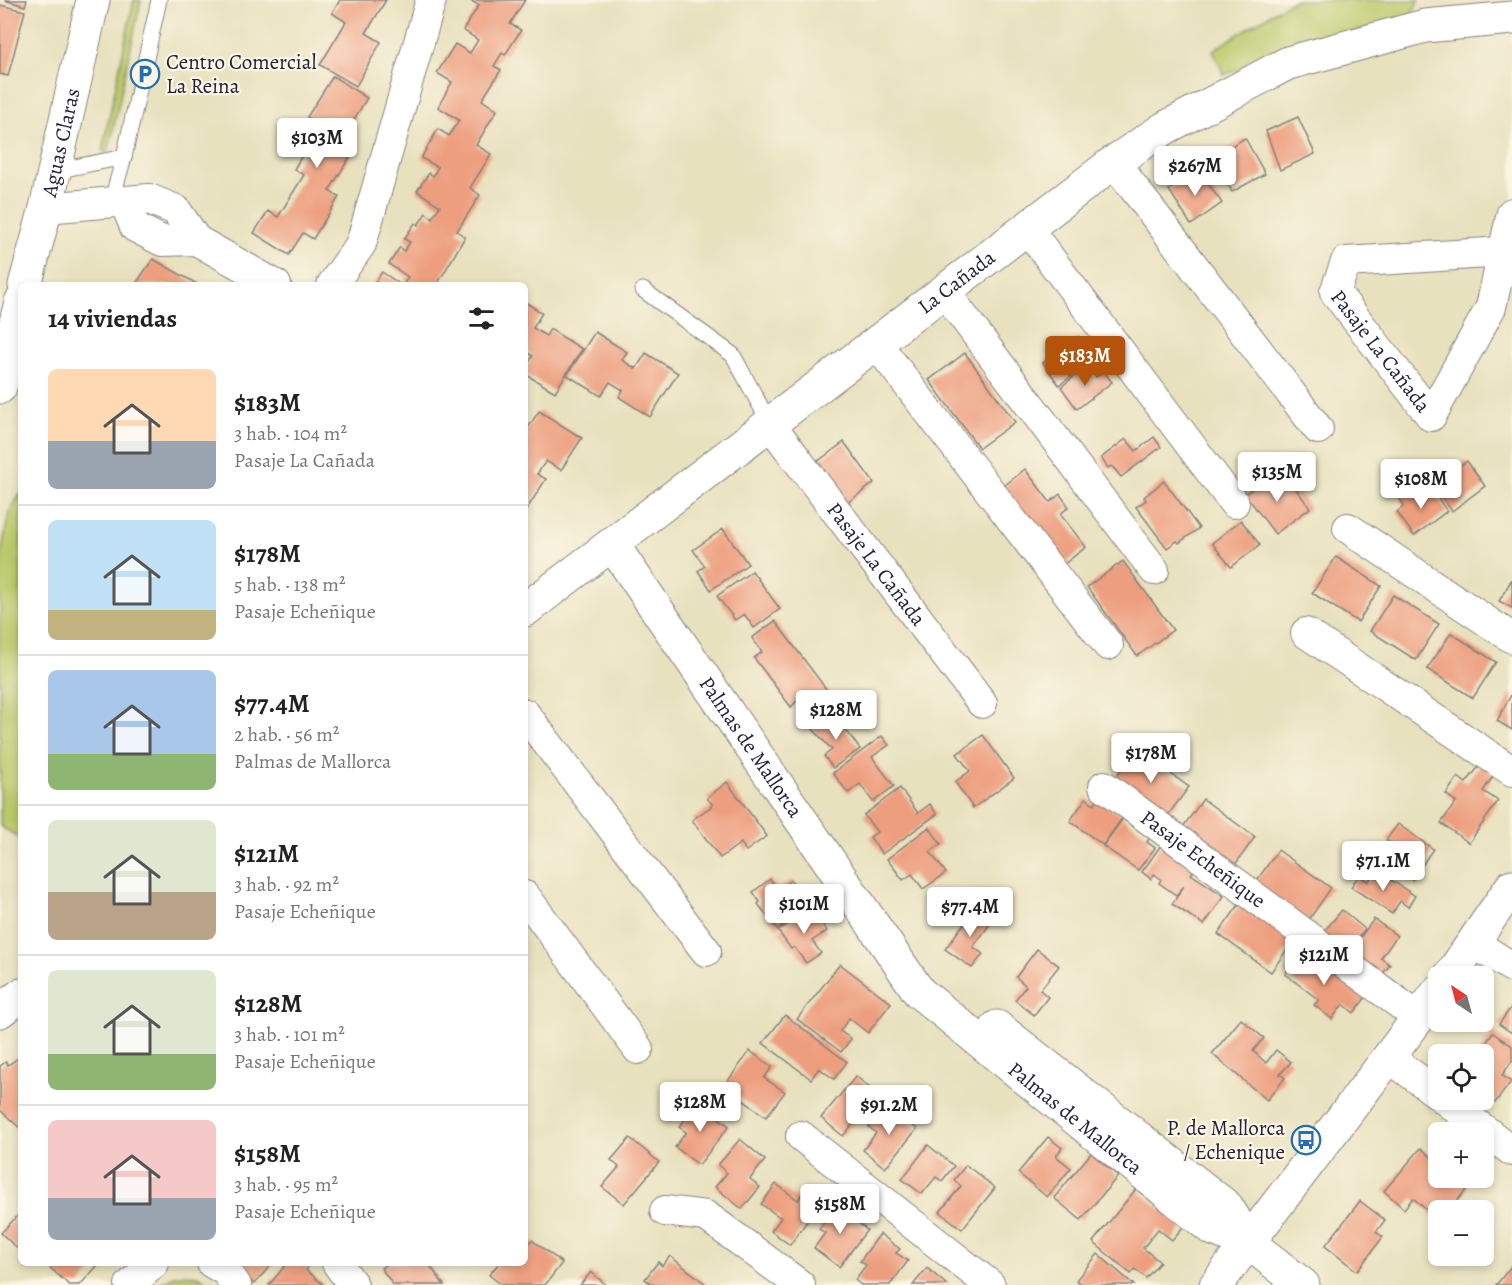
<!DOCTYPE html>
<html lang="es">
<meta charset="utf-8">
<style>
:root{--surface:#fff;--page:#f6f6f6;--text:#222;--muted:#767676;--line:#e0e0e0;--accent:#b45309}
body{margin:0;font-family:Alegreya,serif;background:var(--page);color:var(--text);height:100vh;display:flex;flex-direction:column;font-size:22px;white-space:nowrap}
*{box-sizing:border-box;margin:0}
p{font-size:20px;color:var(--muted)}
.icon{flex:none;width:33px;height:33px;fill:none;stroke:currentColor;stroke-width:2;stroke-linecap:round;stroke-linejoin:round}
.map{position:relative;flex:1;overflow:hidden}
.details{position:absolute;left:18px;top:282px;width:510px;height:984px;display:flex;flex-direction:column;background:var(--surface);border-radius:9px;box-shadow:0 3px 9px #0003}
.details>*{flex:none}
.needle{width:39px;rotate:324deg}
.tools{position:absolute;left:1428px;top:966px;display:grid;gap:12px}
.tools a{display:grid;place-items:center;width:66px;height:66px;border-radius:9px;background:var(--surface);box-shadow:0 3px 9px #0003;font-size:30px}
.price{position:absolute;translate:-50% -51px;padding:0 14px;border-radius:6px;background:#fff;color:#222;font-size:20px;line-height:39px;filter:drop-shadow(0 2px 3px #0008)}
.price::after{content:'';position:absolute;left:50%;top:36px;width:18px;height:14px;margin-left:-9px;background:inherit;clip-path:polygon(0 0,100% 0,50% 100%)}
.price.current{background:var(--accent);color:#fff}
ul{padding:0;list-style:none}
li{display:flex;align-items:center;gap:18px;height:150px;padding:0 30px}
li+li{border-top:2px solid var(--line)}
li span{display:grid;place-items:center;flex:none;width:168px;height:120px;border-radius:9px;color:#555}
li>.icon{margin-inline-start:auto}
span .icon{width:72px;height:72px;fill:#fffc;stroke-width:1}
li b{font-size:26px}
h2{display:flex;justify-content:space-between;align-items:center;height:72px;padding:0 30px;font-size:26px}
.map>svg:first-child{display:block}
.green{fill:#bac96b;stroke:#6e7653;stroke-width:1.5}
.building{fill:#ed9e7e}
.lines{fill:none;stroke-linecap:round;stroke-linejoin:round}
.service-casing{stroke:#85827c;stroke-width:17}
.minor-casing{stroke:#85827c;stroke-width:32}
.tertiary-casing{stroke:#85827c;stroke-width:35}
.service{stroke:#fff;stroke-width:15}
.minor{stroke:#fff;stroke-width:30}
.tertiary{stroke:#fff;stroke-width:33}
.labels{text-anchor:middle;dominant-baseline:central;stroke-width:4.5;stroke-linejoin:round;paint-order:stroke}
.poi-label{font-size:21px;fill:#22223b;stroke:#fcf5e5;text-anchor:start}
.street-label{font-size:21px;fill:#22223b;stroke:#fcf5e5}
</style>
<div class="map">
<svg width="1512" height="1285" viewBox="0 0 1512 1285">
<rect width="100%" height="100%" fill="#fcf5e5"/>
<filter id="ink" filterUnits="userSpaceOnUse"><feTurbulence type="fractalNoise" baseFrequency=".0167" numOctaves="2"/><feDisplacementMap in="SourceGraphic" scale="12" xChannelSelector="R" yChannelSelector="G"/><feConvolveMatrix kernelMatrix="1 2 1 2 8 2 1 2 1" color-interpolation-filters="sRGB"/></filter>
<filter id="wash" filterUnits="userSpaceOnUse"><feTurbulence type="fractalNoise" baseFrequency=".008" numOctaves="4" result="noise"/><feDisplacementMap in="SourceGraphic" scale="24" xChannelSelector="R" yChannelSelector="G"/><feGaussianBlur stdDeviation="1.35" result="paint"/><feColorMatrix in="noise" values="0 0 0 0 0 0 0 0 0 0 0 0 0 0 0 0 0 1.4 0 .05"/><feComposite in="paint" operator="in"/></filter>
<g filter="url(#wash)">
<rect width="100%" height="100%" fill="#e8e1be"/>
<g class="green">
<path d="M134,0H141L108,153L102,151Z"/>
<path d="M1293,0H1419L1407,22L1315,38L1224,75L1213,50Z"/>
<path d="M21,493V839L0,826V560L9,512Z"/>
<path d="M187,1274L200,1277L213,1285H158L174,1276Z"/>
</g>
<g id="blocks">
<g class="building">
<path d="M4,0H27L25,6Z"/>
<path d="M340,0H386L366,33L381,42L356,86L320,65L346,22L332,13Z"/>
<path d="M469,0H525L510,24L521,30L505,55L502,53L494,66L501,70L482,100L497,110L476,145L491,154L470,188L480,195L457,231L465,237L437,285H403L408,277L389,264L400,247L404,251L410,242L404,239L415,223L418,225L426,213L432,218L440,206L417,191L429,173L433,176L438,167L421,158L438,129L449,136L459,120L438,107L452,82L437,73L455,44L470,53L478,40L463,30L479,5Z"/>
<path d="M0,5L25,11L8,76L0,74Z"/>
<path d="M333,76L367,98L342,139L356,147L329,191L339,197L313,239L303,233L289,255L254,233L268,211L278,217L304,175L294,169L320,125L307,117Z"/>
<path d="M1298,117L1315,154L1280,170L1266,131Z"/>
<path d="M1245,138L1265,174L1232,192L1214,156Z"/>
<path d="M1198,170L1222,203L1191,225L1169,190Z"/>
<path d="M153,259L199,285H135Z"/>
<path d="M382,272L401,285H373Z"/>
<path d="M525,302L542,313L533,328L546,336L550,329L582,349L555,392L525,374V368L533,356L525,351Z"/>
<path d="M595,332L627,352L622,360L636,369L646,353L678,373L650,417L619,397L623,390L610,382L601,396L567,375Z"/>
<path d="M1078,337L1087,348L1079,354L1087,365L1059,385L1043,363Z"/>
<path d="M965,353L1015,422L979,448L929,380Z"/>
<path d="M1088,366L1096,377L1104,372L1112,382L1077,409L1061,387Z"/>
<path d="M539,411L582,438L561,470L546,461L537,474L546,479L525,512V432Z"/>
<path d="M1154,437L1161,447L1121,477L1112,466L1108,468L1101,458L1126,439L1136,451Z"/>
<path d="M844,442L874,483L843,506L813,465Z"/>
<path d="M1467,461L1485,486L1452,511L1434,487L1441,480L1437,474L1450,465L1454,470Z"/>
<path d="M1025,469L1050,502L1060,494L1069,507L1060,514L1086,547L1064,564L1004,486Z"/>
<path d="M1274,473L1285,487L1291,482L1310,508L1275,534L1245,494Z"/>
<path d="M1164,481L1199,528L1179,543L1177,541L1167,548L1136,507L1146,500L1144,497Z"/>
<path d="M1430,487L1447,511L1414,536L1397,512L1404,506L1400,499L1413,490L1417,495Z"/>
<path d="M1241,520L1260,545L1231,567L1212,543Z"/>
<path d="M723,529L748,564L711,590L698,571L705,566L693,550Z"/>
<path d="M1336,557L1381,586L1358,622L1312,593Z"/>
<path d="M1123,561L1173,630L1137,656L1087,587Z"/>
<path d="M752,571L780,609L754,628L744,614L735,620L717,596Z"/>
<path d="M1512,579V608L1499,601Z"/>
<path d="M1393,595L1439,624L1416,660L1370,631Z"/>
<path d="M775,621L833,698L810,716L798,700L791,707L754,658L762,652L752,638Z"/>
<path d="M1451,633L1496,662L1473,698L1427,669Z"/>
<path d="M1512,693V730L1497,721Z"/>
<path d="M826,718L830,723L837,718L860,749L833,768L824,756L832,750L812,728Z"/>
<path d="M983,735L1014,778L973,808L955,782L970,771L957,754Z"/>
<path d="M882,736L889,745L872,757L894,786L873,802L860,784L848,793L833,773Z"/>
<path d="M1136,749L1189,787L1165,819L1113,781Z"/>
<path d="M1480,765L1494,775L1483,791L1498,801L1469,843L1441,823L1456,802L1446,794L1458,777L1466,783Z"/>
<path d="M727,782L767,836L746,851L741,843L720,858L692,820L713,805L707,798Z"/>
<path d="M900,788L918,813L930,804L937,814L882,854L870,837L877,832L864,815Z"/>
<path d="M1086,798L1094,804L1098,799L1123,817L1103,845L1070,821Z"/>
<path d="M1203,799L1255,837L1232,869L1180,831Z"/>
<path d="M1123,818L1150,837L1147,842L1155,848L1138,870L1103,846Z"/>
<path d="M1398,824L1433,849L1412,880L1391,865L1401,850L1386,840Z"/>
<path d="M929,827L941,844L930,852L946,873L923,889L912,874L903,880L887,859Z"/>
<path d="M1161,845L1195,869L1191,874L1224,896L1204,925L1172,904L1184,886L1176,895L1159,883L1161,879L1154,874L1151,879L1142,872Z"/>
<path d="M1278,850L1331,888L1308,921L1255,883Z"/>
<path d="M1376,870L1415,896L1408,907L1400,901L1392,914L1351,887L1359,875L1368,882Z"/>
<path d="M770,879L778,890L791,880L809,905L777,929L758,904L760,902L753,892Z"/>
<path d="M1241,902L1294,940L1271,972L1218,934Z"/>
<path d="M977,906L994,919L973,947L983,954L972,968L945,949Z"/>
<path d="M811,908L827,931L812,941L821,953L806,963L794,947L791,949L778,931Z"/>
<path d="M1342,910L1365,929L1345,954L1321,935Z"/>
<path d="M1374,919L1397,936L1381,958L1390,965L1379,978L1347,955Z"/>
<path d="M1037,949L1059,966L1040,990L1048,997L1034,1015L1015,1000L1026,986L1016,977Z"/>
<path d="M1303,950L1366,997L1354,1013L1343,1004L1332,1019L1314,1005L1319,1000L1285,974Z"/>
<path d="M840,964L891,1003L868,1033L849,1018L840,1031L851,1039L841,1052L797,1019Z"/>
<path d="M1512,1006V1033L1499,1024Z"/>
<path d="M785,1015L847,1062L834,1079L819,1068L811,1079L763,1043Z"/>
<path d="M1241,1019L1264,1038L1253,1051L1266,1063L1276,1050L1291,1062L1280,1074L1285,1078L1267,1100L1212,1054Z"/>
<path d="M1493,1033L1512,1046V1061L1502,1075L1511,1082L1495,1103L1484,1095V1054H1478Z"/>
<path d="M750,1051L772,1067L764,1078L785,1092L766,1117L724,1086Z"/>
<path d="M21,1056V1129L0,1110V1066L6,1062L8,1065Z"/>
<path d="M856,1076L879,1096L873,1103L877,1107L864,1122L859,1117L843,1136L821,1118Z"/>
<path d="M698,1102L729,1126L699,1165L675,1147L686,1132L679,1127Z"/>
<path d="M887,1105L917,1129L885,1168L863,1150L876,1133L869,1127Z"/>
<path d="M1048,1137L1062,1148L1056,1156L1071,1168L1047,1197L1018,1173Z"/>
<path d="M630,1138L659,1162L624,1204L602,1187L619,1167L611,1160Z"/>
<path d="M740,1139L765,1160L750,1179L760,1187L742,1209L715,1187L727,1173L718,1165Z"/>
<path d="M928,1145L954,1166L942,1181L936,1177L922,1194L902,1179Z"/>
<path d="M1421,1148L1438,1163V1178H1456L1468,1188L1449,1210H1438V1220L1413,1198L1404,1209L1384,1191Z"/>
<path d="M1091,1153L1118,1176L1081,1220L1054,1198Z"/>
<path d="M966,1165L995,1188L962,1229L940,1212L961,1186L954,1180Z"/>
<path d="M776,1184L798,1200L804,1191L820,1203L790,1245L771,1231L781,1218L761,1204Z"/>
<path d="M1136,1189L1183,1227L1172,1240L1158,1229L1143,1248L1160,1262L1146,1278L1135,1269L1131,1274L1093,1242Z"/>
<path d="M1360,1201L1385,1220L1376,1232L1383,1237L1357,1271L1325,1246Z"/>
<path d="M839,1202L859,1217L856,1221L867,1230L839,1267L814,1248L825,1233L819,1229Z"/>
<path d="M21,1212V1252L1,1233Z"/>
<path d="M880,1234L900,1249L896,1253L908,1261L890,1285H861L855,1280L866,1265L860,1261Z"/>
<path d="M532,1240L562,1263L545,1285H502L489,1275L499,1263H525V1249Z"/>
<path d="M1098,1254L1134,1285H1083L1076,1280Z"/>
<path d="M670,1256L707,1285H653L645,1279L658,1262L662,1266Z"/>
<path d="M45,1263H100L80,1285H69Z"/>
<path d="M231,1263H273L254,1284Z"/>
<path d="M287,1263H311L306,1270L324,1285H269Z"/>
<path d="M388,1263H428L444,1285H393L381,1268Z"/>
<path d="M1512,1265V1285H1496Z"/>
<path d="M927,1268L947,1285H913Z"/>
<path d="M591,1272L606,1285H580Z"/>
</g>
</g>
</g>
<g filter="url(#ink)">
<use href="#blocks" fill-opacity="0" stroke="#85827c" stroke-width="1.5"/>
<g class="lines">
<g class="service-casing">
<g id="service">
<path d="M55,171L124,157L159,0"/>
<path d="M111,203L124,157"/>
<path d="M643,290L733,355L770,424"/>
</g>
</g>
<g class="minor-casing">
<g id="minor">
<path d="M1114,162L1318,429"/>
<path d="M125,203L135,227L162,241L196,240L276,285"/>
<path d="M46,208L149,199L176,210L196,240"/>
<path d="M1027,228L1234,503"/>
<path id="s1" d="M1503,252L1346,262L1335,292L1431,416L1491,307L1512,213"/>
<path d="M332,285L361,244L431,0"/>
<path d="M944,291L1154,570"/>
<path d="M876,343L1108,645"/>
<path id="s2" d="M770,424L982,703"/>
<path d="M1348,528L1512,638"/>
<path d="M1306,633L1512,771"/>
<path d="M525,714L706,951"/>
<path id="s3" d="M1104,786L1419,1018"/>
<path d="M525,896L638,1049"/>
<path d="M1475,944L1512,967"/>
<path d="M1390,1058L1438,1094"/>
<path d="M1445,1100L1512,1151"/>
<path d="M801,1136L990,1285"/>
<path d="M665,1211L706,1216L800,1285"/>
<path d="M212,1263L226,1271L236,1285"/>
<path d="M337,1263L353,1285"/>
<path d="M130,1285L154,1263"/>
</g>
</g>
<g class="tertiary-casing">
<g id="tertiary">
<path id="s4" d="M25,285L46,208L93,0"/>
<path d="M0,387L21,302"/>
<path id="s5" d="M612,544L919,992L1211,1228L1249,1243L1303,1285"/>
<path id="s6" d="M525,610L1114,162L1165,128L1288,63L1425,26L1512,18"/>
<path d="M1450,976L1512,886"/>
<path d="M0,1011L21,995"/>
<path d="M997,1027L1227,1207L1249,1243"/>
<path d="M1216,1285L1438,992"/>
</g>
</g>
<use href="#service" class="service"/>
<use href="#minor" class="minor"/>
<use href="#tertiary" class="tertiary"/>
</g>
</g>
<defs>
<g id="parking-ring" transform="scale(1.5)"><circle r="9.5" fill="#fcf5e5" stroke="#1f6fb2" stroke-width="1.5"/><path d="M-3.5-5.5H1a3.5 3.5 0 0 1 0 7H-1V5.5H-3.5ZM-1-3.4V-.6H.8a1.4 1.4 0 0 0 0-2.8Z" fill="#1f6fb2"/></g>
<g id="bus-ring" transform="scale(1.5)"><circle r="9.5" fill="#fcf5e5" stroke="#1f6fb2" stroke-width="1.5"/><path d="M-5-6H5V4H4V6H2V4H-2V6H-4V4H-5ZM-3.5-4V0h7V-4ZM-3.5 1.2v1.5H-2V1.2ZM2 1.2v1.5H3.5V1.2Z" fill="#1f6fb2"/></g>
</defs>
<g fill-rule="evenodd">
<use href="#parking-ring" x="145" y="74"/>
<use href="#bus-ring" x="1306" y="1140"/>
</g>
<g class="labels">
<g class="poi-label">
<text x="166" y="62">Centro Comercial<tspan x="166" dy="24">La Reina</tspan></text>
<text x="1285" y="1128" text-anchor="end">P. de Mallorca<tspan x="1285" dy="24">/ Echenique</tspan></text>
</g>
<g class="street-label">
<text stroke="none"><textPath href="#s4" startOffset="147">Aguas Claras</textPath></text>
<text stroke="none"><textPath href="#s6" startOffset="542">La Cañada</textPath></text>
<text stroke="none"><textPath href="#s1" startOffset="264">Pasaje La Cañada</textPath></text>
<text stroke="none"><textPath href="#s2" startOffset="176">Pasaje La Cañada</textPath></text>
<text stroke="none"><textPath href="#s5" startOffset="246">Palmas de Mallorca</textPath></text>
<text stroke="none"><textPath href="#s3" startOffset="123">Pasaje Echeñique</textPath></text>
<text stroke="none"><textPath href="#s5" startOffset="744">Palmas de Mallorca</textPath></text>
</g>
</g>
</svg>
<div class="tools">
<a><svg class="needle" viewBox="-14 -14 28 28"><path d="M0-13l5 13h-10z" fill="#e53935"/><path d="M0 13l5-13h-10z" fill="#767676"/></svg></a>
<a><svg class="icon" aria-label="locate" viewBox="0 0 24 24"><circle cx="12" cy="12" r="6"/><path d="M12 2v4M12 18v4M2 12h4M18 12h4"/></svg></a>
<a>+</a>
<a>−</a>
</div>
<b class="price" style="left:317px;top:169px">$103M</b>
<b class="price" style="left:1195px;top:197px">$267M</b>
<b class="price current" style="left:1085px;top:387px">$183M</b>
<b class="price" style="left:1277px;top:503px">$135M</b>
<b class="price" style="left:1421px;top:510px">$108M</b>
<b class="price" style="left:836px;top:741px">$128M</b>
<b class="price" style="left:1151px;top:784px">$178M</b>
<b class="price" style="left:1383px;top:892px">$71.1M</b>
<b class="price" style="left:804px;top:935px">$101M</b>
<b class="price" style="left:970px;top:938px">$77.4M</b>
<b class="price" style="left:1324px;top:986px">$121M</b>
<b class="price" style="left:700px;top:1133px">$128M</b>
<b class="price" style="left:889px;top:1136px">$91.2M</b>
<b class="price" style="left:840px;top:1235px">$158M</b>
<section class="details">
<h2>14 viviendas<svg class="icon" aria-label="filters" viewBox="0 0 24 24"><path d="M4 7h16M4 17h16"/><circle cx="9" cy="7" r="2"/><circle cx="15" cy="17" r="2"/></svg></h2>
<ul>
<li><span style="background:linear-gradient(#ffd9b3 60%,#9aa5b1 0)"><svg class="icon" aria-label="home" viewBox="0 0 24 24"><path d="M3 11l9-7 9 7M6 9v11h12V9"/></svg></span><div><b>$183M</b><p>3 hab. · 104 m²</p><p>Pasaje La Cañada</p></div></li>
<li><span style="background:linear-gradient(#bfe0f5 75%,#c2b280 0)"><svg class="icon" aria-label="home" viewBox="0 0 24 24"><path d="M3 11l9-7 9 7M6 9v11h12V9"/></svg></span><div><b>$178M</b><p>5 hab. · 138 m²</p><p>Pasaje Echeñique</p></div></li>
<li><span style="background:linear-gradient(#a9c7e8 70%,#8fb573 0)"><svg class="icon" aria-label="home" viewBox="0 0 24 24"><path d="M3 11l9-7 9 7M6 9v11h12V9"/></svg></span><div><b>$77.4M</b><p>2 hab. · 56 m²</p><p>Palmas de Mallorca</p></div></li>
<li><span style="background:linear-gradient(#dfe7d0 60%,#b9a48a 0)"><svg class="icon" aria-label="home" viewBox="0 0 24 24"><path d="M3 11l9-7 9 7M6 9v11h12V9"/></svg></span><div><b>$121M</b><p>3 hab. · 92 m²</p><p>Pasaje Echeñique</p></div></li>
<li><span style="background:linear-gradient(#dfe7d0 70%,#8fb573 0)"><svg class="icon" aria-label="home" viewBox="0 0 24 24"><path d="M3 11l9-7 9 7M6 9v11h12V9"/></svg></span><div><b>$128M</b><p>3 hab. · 101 m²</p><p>Pasaje Echeñique</p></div></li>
<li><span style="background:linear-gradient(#f6c9c9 65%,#9aa5b1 0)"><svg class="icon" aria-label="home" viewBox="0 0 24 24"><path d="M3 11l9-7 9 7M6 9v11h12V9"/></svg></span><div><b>$158M</b><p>3 hab. · 95 m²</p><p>Pasaje Echeñique</p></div></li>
</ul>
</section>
</div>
